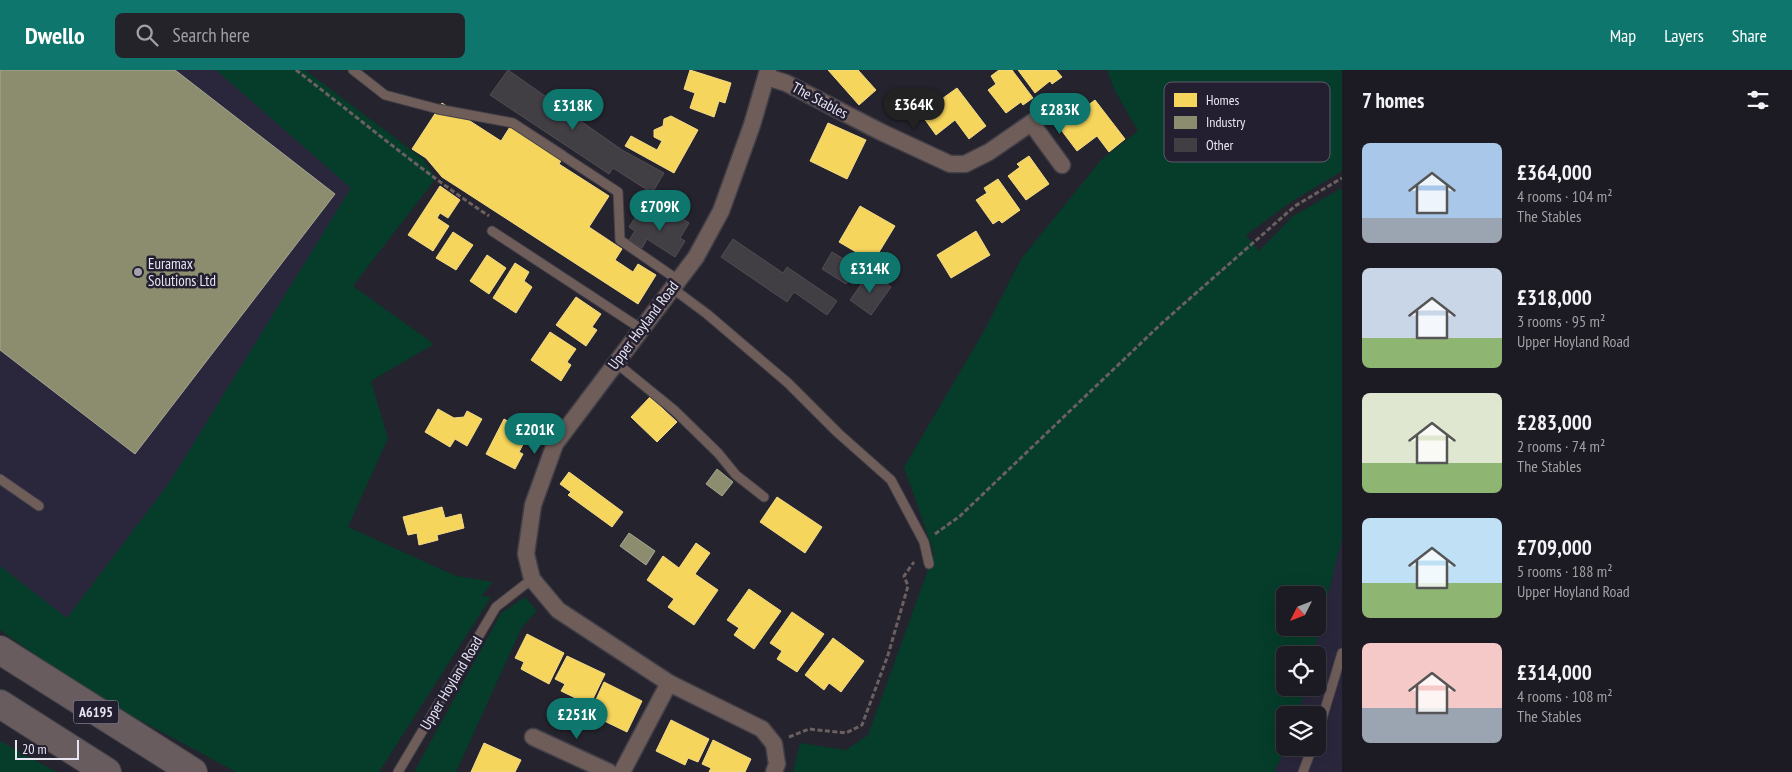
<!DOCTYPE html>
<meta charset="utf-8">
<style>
:root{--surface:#1c1a22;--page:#25232a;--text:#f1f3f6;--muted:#a0a1a5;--line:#3a3840;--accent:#0f766e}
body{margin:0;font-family:"PT Sans Narrow",sans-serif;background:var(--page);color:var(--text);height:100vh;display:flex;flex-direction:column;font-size:19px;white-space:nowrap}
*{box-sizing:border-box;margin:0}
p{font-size:16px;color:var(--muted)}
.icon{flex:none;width:28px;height:28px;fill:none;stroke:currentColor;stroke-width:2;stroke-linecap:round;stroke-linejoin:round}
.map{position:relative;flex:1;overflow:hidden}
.drawer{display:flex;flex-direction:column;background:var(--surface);width:450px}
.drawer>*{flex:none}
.needle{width:32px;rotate:228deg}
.tools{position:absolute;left:1276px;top:516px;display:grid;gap:10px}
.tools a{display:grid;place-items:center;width:50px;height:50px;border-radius:8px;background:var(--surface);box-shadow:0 5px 20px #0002,0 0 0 1px var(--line);font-size:25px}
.scale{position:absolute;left:15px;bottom:12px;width:64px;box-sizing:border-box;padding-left:5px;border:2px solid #e7e5f1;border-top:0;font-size:14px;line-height:18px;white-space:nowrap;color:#e7e5f1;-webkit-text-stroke:4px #231f31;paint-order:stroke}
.price{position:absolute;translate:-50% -42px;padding:0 11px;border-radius:18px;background:var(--accent);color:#fff;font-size:16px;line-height:32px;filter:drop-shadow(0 1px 2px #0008)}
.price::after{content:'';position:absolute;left:50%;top:30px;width:15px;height:11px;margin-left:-8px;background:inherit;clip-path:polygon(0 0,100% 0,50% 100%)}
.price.active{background:#222;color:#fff}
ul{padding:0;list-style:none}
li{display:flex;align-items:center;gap:15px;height:125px;padding:0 20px}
li span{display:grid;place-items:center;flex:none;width:140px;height:100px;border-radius:8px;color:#555}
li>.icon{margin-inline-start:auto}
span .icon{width:60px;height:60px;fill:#fffc;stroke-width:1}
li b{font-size:21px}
h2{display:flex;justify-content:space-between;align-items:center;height:60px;padding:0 20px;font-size:21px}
header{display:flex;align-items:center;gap:30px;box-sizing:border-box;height:70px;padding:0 25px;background:var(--accent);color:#fff}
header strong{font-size:24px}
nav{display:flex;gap:28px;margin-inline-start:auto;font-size:18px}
.search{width:350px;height:45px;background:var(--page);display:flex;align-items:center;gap:12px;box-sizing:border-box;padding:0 18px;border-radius:8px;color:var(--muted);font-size:19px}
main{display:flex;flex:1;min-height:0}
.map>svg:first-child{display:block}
.built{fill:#2a263c}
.green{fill:#053d2a;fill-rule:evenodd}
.homes{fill:#f6d55c;stroke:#f2da89}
.industry{fill:#8c8c6e;stroke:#a7a795}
.building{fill:#413e44;stroke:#524d54}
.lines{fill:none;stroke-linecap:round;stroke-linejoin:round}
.lane-casing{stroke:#413f48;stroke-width:11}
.street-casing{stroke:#413f48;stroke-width:19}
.highway-casing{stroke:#413f48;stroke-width:30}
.path{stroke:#6b5f60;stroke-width:3;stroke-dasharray:5 2.5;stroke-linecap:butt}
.lane{stroke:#6f5d5a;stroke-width:9}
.street{stroke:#6f5d5a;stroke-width:16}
.highway{stroke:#685c5f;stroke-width:28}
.poi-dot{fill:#a3a1ac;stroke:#231f31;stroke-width:2}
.labels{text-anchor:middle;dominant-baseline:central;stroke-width:5;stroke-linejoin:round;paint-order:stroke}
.shield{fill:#231f31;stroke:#acaab7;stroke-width:1}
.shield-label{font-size:14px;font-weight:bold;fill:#e7e5f1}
.street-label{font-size:15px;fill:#e7e5f1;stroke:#231f31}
.poi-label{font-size:15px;fill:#e7e5f1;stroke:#231f31;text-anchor:start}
.key{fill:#231f31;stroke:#5e5a6b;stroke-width:1}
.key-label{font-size:14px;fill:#e7e5f1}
</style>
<header>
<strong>Dwello</strong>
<div class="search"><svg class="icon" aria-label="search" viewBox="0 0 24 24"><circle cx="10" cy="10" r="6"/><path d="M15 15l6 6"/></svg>Search here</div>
<nav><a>Map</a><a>Layers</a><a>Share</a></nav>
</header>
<main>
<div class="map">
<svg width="1342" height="702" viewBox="0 0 1342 702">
<rect width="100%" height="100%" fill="#25232d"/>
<g class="built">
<path d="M0,0H216L351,118L169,413L67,548L0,496Z"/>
<path d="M1342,468V702H1274L1286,678H1318V645H1298L1305,618H1318V585H1313Z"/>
</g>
<g class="green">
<path d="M216,0H305L423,89L436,108L353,216L434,274L371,311L388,368L348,457L456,506L493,512L481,526L491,527L379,702H236L95,626L0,560V496L67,548L169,413L351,118Z"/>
<path d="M1107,0H1342V101L1291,132L1246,165L1259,181L1293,146L1342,118V468L1313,585H1285V618H1305L1298,645H1285L1286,678L1274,702H793L800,673L846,680L868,665L934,483L904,397L984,261L1021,189L1102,89L1138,61L1114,19ZM1285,525H1318V558H1285Z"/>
<path d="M525,527L537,541L522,557L456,702H414L501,543Z"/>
<path d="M0,671L56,702H0Z"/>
</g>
<g class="homes">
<path d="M690,0L731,13L725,33L719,31L714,47L690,38L695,23L684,19Z"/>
<path d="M828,0H858L876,20L859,35Z"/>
<path d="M999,0H1012L1033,28L1023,35L1021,32L1006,43L988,20L996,14L991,6Z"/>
<path d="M1018,0H1056L1062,7L1052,14L1050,11L1035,23Z"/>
<path d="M957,18L986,56L969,69L955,50L936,65L921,44Z"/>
<path d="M1095,30L1125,69L1109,82L1097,66L1077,81L1059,57Z"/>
<path d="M442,33L501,71L515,49L566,82L559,94L609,126L589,157L622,179L615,190L633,202L638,194L656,205L638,234L442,107L426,88L412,79Z"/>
<path d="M671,46L698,60L674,103L625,76L631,66L657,80L662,71L654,67V60L663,56L664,49Z"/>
<path d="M828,53L866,70L847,109L810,91Z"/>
<path d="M1029,86L1049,114L1026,130L1008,106L1020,97L1017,94Z"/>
<path d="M998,109L1020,140L1002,153L999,150L993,154L976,130L987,123L984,118Z"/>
<path d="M440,116L460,130L448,148L440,143L437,148L449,156L433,181L408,165Z"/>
<path d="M860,136L895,156L873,192L839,172Z"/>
<path d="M976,161L990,185L951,208L937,185Z"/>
<path d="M453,162L473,175L456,200L436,188Z"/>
<path d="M487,185L506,198L489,224L470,211Z"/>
<path d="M515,193L529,202L524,211L532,217L516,243L493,228Z"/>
<path d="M576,227L601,244L592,257L597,260L586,276L556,255Z"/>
<path d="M550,262L576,279L567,292L571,295L561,311L531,290Z"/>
<path d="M650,327L677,352L657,372L631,347Z"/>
<path d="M438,339L454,348L464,347L467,341L482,349L467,376L455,369L450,377L425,362Z"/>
<path d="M504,349L529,363L519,382L523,384L515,399L486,384Z"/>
<path d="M569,402L623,442L612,457L568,425L571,422L560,414Z"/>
<path d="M777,427L822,457L805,483L760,452Z"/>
<path d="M442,437L445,448L461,444L464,458L437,465L438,470L419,475L417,463L408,465L403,447Z"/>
<path d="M696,473L710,483L695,504L718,520L694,555L668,537L674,529L647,510L663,486L679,498Z"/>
<path d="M749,519L781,541L754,579L734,565L739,558L727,550Z"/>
<path d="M792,542L824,564L797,602L777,589L782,581L770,573Z"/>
<path d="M527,564L564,583L549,614L521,599L524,592L515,588Z"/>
<path d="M833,568L864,591L841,622L829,613L824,620L805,605Z"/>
<path d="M567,586L605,604L590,635L561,621L565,614L555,609Z"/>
<path d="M604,612L642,631L627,662L598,648L602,640L593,636Z"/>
<path d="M671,650L709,669L698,692L688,688L685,695L656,681Z"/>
<path d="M713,670L751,689L745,702H709L711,698L702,694Z"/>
<path d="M484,673L521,690L515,702H471Z"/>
</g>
<g class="industry">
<path d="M0,0H175L335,124L135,384L0,280Z"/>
<path d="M717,399L733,412L722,426L706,414Z"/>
<path d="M629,463L655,481L646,495L620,476Z"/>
</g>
<g class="building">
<path d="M508,0L622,80L664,103L652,123L613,98L609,104L490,25Z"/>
<path d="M668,140L689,153L680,168L685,171L675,187L647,169L642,178L629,170L635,161L629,157L639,142L658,155Z"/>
<path d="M733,169L783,203L787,197L837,231L827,245L794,222L787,232L721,187Z"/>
<path d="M832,182L857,197L846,214L822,199Z"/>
<path d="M870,202L891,217L871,245L850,230Z"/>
</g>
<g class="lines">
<g class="lane-casing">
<g id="lane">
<path d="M353,0L385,25L438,39L513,53L618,122L620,170L678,210"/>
<path d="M492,161L640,258"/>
<path d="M672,218L707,244L788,313L838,363L891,410L924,472L929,494"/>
<path d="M615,292L674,340L718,383L736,405L764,427"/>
<path d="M0,409L39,436"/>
<path d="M1318,662L1342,583"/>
<path d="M398,702L496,537L532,509"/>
<path d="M1303,702L1312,678"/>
</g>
</g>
<g class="street-casing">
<g id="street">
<path d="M768,0L752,55L721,141L696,187L555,374L533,435L526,484L532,509L558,540L669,613L762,659L774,674L777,694L774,702"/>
<path d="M767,7L786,13L881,62L950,94H965L989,82L1060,33"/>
<path d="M1032,54L1062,95"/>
<path d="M533,667L609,702"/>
<path d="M622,702L669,613"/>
</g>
</g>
<g class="highway-casing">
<g id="highway">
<path d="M0,580L193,702"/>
<path d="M0,634L107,702"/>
</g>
</g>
<g class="path">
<path d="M296,0C360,49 422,102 489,146"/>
<path d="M935,464L960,446L1162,253L1295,136L1342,108"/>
<path d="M789,667L809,659L846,663L862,655L888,585L908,516L904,506L914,492"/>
</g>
<use href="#lane" class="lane"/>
<use href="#street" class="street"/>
<use href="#highway" class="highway"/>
</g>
<circle class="poi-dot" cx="138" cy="202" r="5"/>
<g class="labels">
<rect class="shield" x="73.5" y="630.5" width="45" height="23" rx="4"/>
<g class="shield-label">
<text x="96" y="642">A6195</text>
</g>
<g class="street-label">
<text transform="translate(820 30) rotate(28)">The Stables</text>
<text transform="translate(643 255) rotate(-53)">Upper Hoyland Road</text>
<text transform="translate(451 613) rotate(-59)">Upper Hoyland Road</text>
</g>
<g class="poi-label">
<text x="148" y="193">Euramax<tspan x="148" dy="17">Solutions Ltd</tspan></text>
</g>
</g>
<rect x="1164" y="12" width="166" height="80" rx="8" class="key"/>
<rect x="1174" y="23" width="23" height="14" fill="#f6d55c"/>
<rect x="1174" y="46" width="23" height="13" fill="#8c8c6e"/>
<rect x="1174" y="68" width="23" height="14" fill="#413e44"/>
<g class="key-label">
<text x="1206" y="35">Homes</text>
<text x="1206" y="57">Industry</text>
<text x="1206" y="80">Other</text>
</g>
</svg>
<div class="tools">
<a><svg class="needle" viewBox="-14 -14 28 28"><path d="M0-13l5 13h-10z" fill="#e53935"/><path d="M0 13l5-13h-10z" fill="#a0a1a5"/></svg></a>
<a><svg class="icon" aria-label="locate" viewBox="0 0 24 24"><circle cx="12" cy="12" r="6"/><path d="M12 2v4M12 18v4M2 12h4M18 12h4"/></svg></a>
<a><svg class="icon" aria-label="layers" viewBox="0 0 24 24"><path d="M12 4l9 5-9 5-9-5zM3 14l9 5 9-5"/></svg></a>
</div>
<div class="scale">20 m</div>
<b class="price active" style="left:914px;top:60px">£364K</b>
<b class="price" style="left:573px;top:61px">£318K</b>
<b class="price" style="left:1060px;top:65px">£283K</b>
<b class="price" style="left:660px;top:162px">£709K</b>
<b class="price" style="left:870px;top:224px">£314K</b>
<b class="price" style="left:535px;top:385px">£201K</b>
<b class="price" style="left:577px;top:670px">£251K</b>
</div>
<section class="drawer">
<h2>7 homes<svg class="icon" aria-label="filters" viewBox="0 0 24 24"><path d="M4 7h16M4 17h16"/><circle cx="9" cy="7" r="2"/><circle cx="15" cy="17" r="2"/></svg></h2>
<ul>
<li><span style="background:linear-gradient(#a9c7e8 75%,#9aa5b1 0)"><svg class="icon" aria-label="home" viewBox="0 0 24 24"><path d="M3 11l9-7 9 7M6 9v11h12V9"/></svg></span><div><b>£364,000</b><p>4 rooms · 104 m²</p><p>The Stables</p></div></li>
<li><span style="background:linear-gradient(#c9d6e8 70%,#8fb573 0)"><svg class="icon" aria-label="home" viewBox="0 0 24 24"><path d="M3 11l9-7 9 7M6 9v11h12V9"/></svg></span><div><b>£318,000</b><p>3 rooms · 95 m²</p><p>Upper Hoyland Road</p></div></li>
<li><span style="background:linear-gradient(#dfe7d0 70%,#8fb573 0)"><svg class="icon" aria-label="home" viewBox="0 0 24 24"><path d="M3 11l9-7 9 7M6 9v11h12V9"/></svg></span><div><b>£283,000</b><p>2 rooms · 74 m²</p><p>The Stables</p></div></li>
<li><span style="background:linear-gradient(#bfe0f5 65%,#8fb573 0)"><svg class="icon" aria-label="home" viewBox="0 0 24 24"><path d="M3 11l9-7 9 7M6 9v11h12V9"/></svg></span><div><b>£709,000</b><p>5 rooms · 188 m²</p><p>Upper Hoyland Road</p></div></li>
<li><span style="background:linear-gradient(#f6c9c9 65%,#9aa5b1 0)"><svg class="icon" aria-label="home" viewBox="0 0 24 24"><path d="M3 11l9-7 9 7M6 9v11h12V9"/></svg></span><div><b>£314,000</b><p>4 rooms · 108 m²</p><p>The Stables</p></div></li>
</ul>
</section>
</main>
